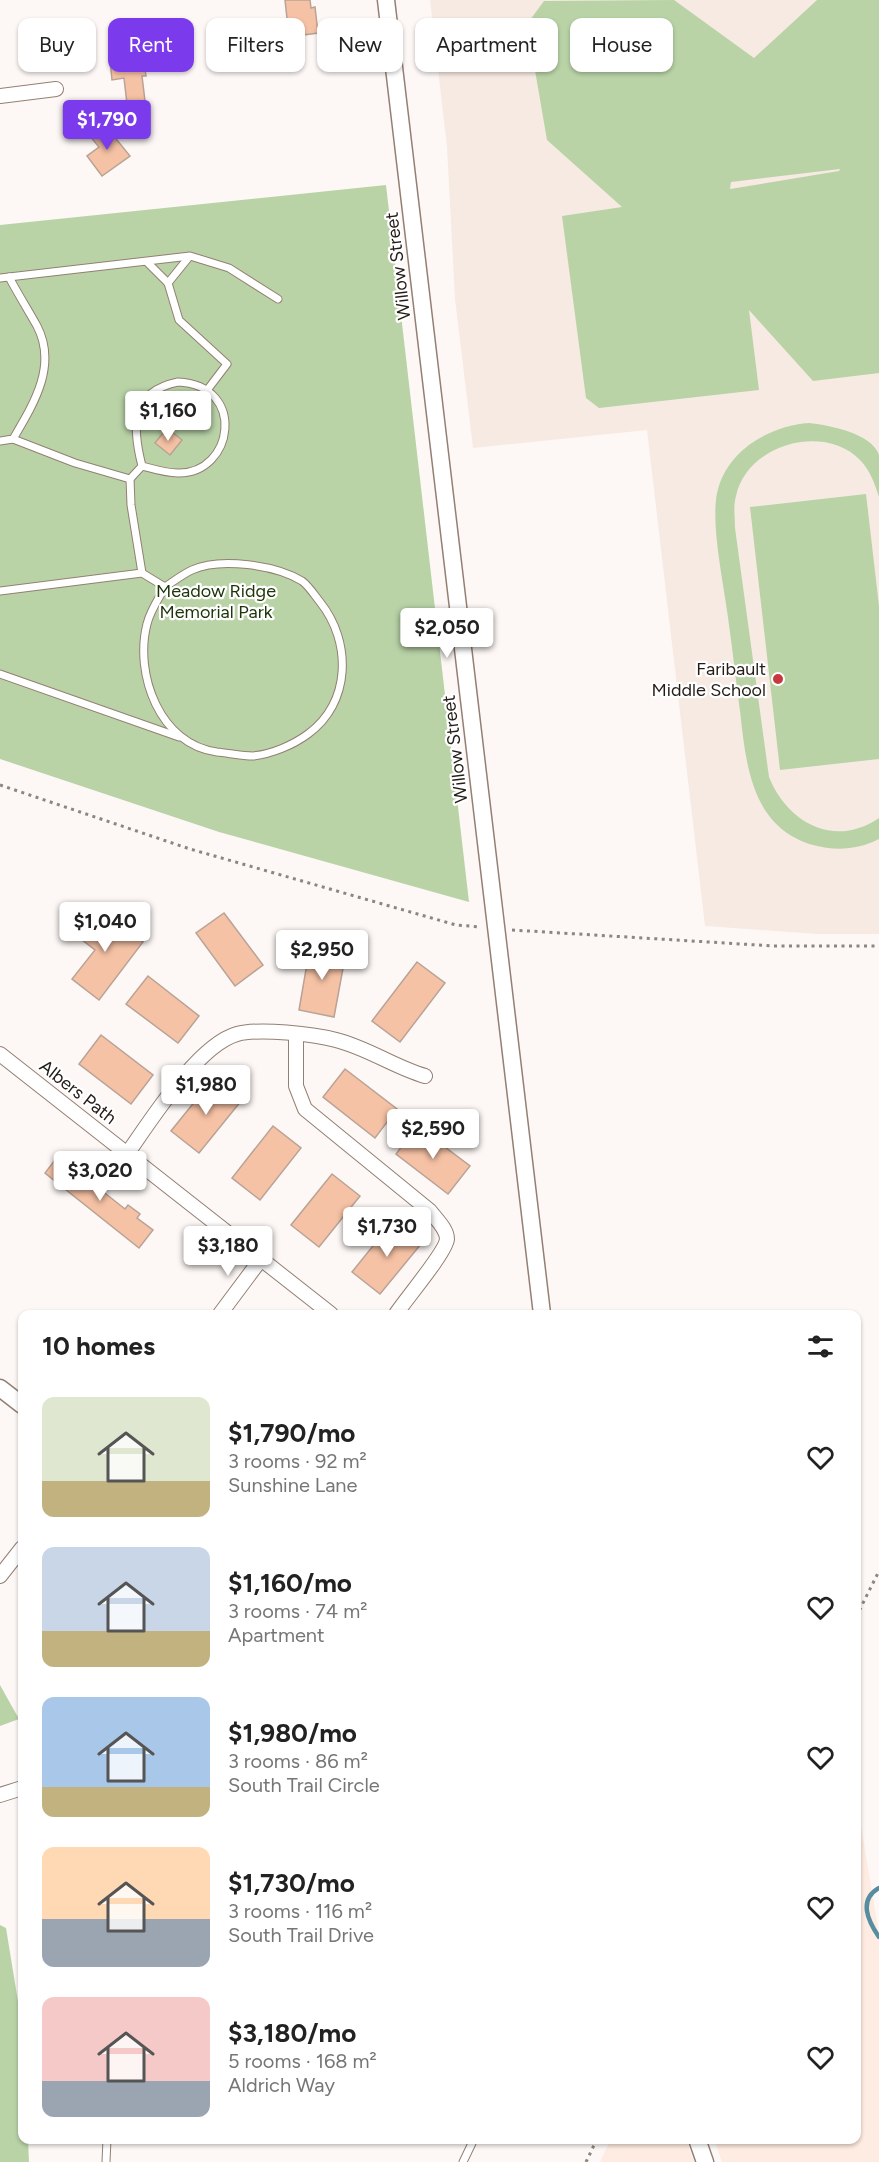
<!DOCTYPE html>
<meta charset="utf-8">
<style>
:root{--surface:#fff;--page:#f6f6f6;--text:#222;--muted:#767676;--accent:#7c3aed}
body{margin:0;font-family:Figtree,sans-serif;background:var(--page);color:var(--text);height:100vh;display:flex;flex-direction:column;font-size:22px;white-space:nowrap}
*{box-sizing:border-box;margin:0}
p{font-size:20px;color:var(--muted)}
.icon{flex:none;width:33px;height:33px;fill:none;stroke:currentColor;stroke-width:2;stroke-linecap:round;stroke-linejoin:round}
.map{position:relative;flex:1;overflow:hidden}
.side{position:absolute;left:18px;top:1310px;width:843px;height:834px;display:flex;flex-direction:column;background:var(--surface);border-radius:12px;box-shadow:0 2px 4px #0004}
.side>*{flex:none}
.hud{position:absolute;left:18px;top:18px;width:843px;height:54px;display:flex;gap:12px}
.price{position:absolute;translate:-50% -51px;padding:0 14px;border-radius:6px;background:#fff;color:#222;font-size:20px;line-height:39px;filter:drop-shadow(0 2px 3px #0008)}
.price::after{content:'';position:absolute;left:50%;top:36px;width:18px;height:14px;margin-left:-9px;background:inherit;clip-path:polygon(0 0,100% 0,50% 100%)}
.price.selected{background:var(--accent);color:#fff}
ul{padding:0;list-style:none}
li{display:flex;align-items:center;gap:18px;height:150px;padding:0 24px}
li span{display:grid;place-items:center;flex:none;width:168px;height:120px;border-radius:12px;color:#555}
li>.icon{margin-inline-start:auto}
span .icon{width:72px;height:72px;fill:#fffc;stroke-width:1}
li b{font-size:26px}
h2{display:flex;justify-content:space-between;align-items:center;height:72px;padding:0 24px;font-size:26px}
.tag{padding:0 21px;border-radius:12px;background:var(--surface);box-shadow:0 2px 4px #0004;font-size:21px;line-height:54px}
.tag.selected{background:var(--accent);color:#fff}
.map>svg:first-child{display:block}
.built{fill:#f7eae3}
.industrial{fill:#feebe2}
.green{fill:#b9d3a7;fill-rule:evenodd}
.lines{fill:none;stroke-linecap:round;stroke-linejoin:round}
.stream{stroke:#578da0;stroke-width:4.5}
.building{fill:#f6c2a5;stroke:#b9a296;stroke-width:1.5}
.service-casing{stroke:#947f73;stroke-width:9}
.minor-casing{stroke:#947f73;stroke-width:16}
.tertiary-casing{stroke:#947f73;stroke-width:19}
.path{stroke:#8c8581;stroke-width:3;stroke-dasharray:3 4.5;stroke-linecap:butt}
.service{stroke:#fff;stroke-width:7}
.minor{stroke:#fff;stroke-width:14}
.tertiary{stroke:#fff;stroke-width:16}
.poi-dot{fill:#c83841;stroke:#fff;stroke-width:2}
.labels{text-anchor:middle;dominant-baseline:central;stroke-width:4.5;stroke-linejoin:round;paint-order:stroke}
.street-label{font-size:18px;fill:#241c17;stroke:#fff}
.park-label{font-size:18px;fill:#1d3308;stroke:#fff}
.poi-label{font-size:18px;fill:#241c17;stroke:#fff;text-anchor:end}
</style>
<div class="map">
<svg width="879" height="2162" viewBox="0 0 879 2162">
<rect width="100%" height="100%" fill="#fdf8f5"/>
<path class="built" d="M430,0H879V934H817L705,926L647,430L473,448L455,299L447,147Z"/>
<g class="industrial">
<path d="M857,1824L861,1826L879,1934V2162H722L714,2139H856Z"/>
<path d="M611,2139H686L694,2162H600Z"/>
</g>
<g class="green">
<path d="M674,0L754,58L817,0H879V373L813,381L749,310L759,390L599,408L586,398L562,216L622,207L547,140L527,24L544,1ZM840,169L839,171L730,189L731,182Z"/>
<path d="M386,185L469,902L219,832L0,759V225Z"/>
<path d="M809,423C828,425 872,433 879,455C879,466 879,485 879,497C875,484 870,470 860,460C824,423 747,444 736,496C733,506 735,517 735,528L769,777C787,822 834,849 879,818V839C858,850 835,851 813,845C751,827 746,764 740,711C736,682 733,653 729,625C725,589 709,521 718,489C729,449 770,426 809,423Z"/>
<path d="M866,494L879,606V759L780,770L750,507Z"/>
<path d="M0,1685L19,1719L0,1726Z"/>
<path d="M0,1925L6,1928L22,2026V2139H28L29,2162H0Z"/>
</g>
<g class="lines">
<path class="stream" d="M879,1888C858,1900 868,1921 879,1937"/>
</g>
<g class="building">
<path d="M285,0H310L311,8L315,7L318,33L289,37Z"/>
<path d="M143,56L146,76H142L145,101L127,104L124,78L112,80L110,60Z"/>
<path d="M104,124L130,156L102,176L87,156L99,147L89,135Z"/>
<path d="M167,428L182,440L170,455L155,443Z"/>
<path d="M99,908L143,942L99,1000L72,979L95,950L77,936Z"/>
<path d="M224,913L263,965L235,986L196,933Z"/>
<path d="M310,946L346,952L334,1017L299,1010Z"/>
<path d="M417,962L445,983L400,1042L372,1021Z"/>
<path d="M148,976L199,1016L178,1043L126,1004Z"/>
<path d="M101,1035L153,1075L131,1104L79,1064Z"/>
<path d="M345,1069L397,1109L375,1138L323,1097Z"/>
<path d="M213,1079L241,1101L199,1153L171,1131Z"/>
<path d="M273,1126L301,1148L260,1200L232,1178Z"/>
<path d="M417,1126L470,1166L448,1194L396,1154Z"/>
<path d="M58,1156L125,1209L128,1205L140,1214L137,1218L153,1230L139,1248L45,1173Z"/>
<path d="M332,1174L360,1196L319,1247L291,1225Z"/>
<path d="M393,1221L421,1244L380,1294L352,1272Z"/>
</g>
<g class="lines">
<g class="service-casing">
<g id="service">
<path d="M147,262L168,283L179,320L227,364L208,389"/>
<path d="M0,278L190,256L229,268L278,299"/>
<path d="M168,283L189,257"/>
<path d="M178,382C247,385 234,474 178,473C166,473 153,469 142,466C132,427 130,392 178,382Z"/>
<path d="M13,439L75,463L130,479L142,466"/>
<path d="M0,441L13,439C33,405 58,366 37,326C28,310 18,294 9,277"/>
<path d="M130,479L131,505L142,573L165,587C159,598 150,611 147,624C134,674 160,745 217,752C228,753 242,756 253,756C272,754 293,745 308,734C351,703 352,642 320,602C315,596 309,586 302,581C276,565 220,557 192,570C183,574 174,581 165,587"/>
<path d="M0,591L142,573"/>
<path d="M0,674L179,737"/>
<path d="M106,2162L107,2139"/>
<path d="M463,2162L474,2139"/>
</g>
</g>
<g class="minor-casing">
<g id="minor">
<path d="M0,96L56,89"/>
<path d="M296,1035V1086L305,1109L430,1211C436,1219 447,1229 447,1239C446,1252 405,1300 396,1314"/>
<path d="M0,1054L331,1314"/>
<path d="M127,1154C151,1120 198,1045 237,1034C259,1028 314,1034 336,1040C368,1048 394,1067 425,1076"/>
<path d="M220,1314L261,1259"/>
<path d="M0,1576L22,1548"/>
<path d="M0,1795L22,1788"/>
</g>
</g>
<g class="tertiary-casing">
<g id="tertiary">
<path d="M386,0L542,1314"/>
<path d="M0,1388L22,1405"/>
<path d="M697,2139L705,2162"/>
</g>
</g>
<g class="path">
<path d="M0,785L190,849L456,925L481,927"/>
<path d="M512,930L774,946H879"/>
<path d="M856,1617L879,1571"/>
<path d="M586,2162L597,2139"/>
</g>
<use href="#service" class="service"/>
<use href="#minor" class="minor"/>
<use href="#tertiary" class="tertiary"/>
</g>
<circle class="poi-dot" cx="778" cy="679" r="6"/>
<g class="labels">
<g class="street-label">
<text transform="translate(398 266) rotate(-97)">Willow Street</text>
<text transform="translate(455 749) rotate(-97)">Willow Street</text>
<text transform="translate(78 1092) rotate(38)">Albers Path</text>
</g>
<g class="park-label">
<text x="216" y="591">Meadow Ridge<tspan x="216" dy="21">Memorial Park</tspan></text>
</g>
<g class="poi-label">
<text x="766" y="669">Faribault<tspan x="766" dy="21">Middle School</tspan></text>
</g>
</g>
</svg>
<b class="price selected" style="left:107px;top:151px">$1,790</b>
<b class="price" style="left:168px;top:442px">$1,160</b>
<b class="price" style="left:447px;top:659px">$2,050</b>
<b class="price" style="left:105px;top:953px">$1,040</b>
<b class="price" style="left:322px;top:981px">$2,950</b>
<b class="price" style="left:206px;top:1116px">$1,980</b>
<b class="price" style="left:433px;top:1160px">$2,590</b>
<b class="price" style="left:100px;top:1202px">$3,020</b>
<b class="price" style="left:387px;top:1258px">$1,730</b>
<b class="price" style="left:228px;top:1277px">$3,180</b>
<div class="hud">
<a class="tag">Buy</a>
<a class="tag selected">Rent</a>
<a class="tag">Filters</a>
<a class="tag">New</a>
<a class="tag">Apartment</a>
<a class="tag">House</a>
</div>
<section class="side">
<h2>10 homes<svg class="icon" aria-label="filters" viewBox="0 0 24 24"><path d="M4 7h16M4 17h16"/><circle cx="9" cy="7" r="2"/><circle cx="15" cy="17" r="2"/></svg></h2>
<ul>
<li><span style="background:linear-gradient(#dfe7d0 70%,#c2b280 0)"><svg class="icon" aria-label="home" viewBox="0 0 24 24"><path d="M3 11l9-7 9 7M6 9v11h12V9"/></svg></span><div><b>$1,790/mo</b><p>3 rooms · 92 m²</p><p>Sunshine Lane</p></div><svg class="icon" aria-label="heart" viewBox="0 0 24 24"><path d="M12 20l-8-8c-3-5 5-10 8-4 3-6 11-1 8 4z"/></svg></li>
<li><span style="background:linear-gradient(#c9d6e8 70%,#c2b280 0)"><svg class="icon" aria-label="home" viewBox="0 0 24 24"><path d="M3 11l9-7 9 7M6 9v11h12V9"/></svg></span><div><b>$1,160/mo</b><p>3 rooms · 74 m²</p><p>Apartment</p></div><svg class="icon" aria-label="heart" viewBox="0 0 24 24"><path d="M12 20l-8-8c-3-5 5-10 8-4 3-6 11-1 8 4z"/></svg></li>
<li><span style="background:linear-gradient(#a9c7e8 75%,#c2b280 0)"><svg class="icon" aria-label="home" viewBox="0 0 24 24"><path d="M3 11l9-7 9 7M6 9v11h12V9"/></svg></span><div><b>$1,980/mo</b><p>3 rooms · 86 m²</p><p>South Trail Circle</p></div><svg class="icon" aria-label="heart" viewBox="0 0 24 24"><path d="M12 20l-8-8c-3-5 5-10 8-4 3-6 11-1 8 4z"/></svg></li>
<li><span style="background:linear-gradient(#ffd9b3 60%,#9aa5b1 0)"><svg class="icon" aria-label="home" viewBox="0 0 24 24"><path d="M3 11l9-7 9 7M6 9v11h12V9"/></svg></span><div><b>$1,730/mo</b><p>3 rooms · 116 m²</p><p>South Trail Drive</p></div><svg class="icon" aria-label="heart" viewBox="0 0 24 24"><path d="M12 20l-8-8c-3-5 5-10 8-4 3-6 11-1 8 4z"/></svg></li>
<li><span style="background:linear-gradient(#f6c9c9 70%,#9aa5b1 0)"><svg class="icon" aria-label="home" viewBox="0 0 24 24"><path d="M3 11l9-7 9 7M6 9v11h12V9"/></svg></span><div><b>$3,180/mo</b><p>5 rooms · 168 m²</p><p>Aldrich Way</p></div><svg class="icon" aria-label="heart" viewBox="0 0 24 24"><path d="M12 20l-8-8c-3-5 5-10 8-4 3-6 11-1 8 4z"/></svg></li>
</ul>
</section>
</div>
